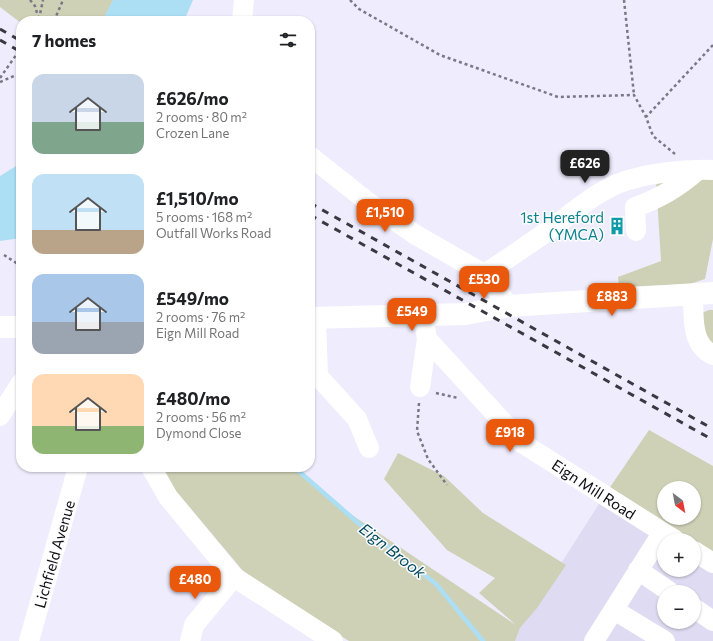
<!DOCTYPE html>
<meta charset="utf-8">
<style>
:root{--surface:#fff;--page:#f2f2f2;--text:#202124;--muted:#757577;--accent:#ea580c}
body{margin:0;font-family:Commissioner,sans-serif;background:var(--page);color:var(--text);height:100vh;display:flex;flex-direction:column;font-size:15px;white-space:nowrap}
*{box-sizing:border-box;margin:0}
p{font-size:13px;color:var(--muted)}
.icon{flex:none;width:22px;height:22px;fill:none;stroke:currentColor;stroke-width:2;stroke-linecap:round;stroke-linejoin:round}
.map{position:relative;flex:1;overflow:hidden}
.panel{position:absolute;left:16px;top:16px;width:299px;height:456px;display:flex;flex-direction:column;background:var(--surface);border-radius:16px;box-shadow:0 1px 3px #0004}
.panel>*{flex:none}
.needle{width:26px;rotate:148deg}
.buttons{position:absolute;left:657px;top:481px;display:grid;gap:8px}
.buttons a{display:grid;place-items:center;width:44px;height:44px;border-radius:50%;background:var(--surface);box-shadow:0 1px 3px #0004;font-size:20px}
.price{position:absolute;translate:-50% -34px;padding:0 9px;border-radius:8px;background:var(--accent);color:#fff;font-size:13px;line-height:26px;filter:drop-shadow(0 1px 2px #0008)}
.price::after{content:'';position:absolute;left:50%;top:24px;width:12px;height:9px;margin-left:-6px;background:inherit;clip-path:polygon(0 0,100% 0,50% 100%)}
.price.active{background:#222;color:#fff}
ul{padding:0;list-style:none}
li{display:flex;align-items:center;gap:12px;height:100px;padding:0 16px}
li span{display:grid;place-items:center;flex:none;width:112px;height:80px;border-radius:12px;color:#555}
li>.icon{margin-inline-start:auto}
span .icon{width:48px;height:48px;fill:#fffc;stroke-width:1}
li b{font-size:17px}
h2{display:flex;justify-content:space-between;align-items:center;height:48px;padding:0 16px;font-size:17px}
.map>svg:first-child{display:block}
.built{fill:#dfdbf2;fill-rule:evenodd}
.green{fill:#ced1b6;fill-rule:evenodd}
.water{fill:#acdef4}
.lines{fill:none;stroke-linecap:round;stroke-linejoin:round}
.stream{stroke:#acdef4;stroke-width:4.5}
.path{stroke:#7a7884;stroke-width:2.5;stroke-dasharray:3 3;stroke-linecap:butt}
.minor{stroke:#fff;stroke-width:20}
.major{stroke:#fff;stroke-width:22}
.rail{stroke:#3a3941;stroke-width:3;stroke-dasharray:7 7;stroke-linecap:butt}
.labels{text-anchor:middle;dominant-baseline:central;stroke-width:3;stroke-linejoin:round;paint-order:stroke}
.culture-label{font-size:15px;fill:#0d838f;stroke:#fcfcfc;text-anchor:end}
.street-label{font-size:15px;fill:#0e0d13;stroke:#fcfcfc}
.water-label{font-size:16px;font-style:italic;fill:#044a61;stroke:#fcfcfc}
</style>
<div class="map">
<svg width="713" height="641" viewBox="0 0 713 641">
<rect width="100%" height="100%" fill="#efecfd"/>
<path class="built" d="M604,496L664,540V570H694V553L713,565V641H515L520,628ZM664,592H694V622H664Z"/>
<g class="green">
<path d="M0,0H113L103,21H21V23L0,7Z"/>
<path d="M713,178V239L705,279L690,284L619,287L618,277L661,261L656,180Z"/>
<path d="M709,310H713V350L702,339V313Z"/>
<path d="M649,430L713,466V563L694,551V540H675L604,496ZM664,488H694V518H664Z"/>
<path d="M398,453L444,476L483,513L566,565L537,608L520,628L515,641H349L249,578L171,485L160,467H295L331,501L516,625L479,593L495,578L447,550L384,479Z"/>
</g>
<g class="water">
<path d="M113,0H193L184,21H102Z"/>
<path d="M21,163V238L0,241V176Z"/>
</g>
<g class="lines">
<path class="stream" d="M294,467L357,522L436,584L483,641"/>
<g class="path">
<path d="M30,0L35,6L39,20"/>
<path d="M350,0L359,9L440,55L558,97L634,95L646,117"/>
<path d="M624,0L634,95"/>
<path d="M39,19L43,0"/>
<path d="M54,21L63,0"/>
<path d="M0,78L21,48"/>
<path d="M0,82L21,73"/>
<path d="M675,154L653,136L646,117L713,45"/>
<path d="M4,255L21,266"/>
<path d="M436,393L458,398"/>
<path d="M419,403L417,431L428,459L447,485"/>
</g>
<g class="minor">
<path d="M242,21L244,0"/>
<path d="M310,156L368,202L416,235L484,274L509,306"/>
<path d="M636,231L635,207C659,199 679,187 698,170"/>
<path d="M484,274C506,260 528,245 549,230C571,214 592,195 617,184C645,173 684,169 713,170"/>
<path d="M693,294C694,316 690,344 713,355"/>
<path d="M423,315L427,339L522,443L675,540"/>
<path d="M316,318L318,376L357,419L369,448"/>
<path d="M420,387L427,339"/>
<path d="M0,416L21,383"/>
<path d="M151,467L168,497L234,577L333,641"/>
<path d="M694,551L713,563"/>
<path d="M638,570L670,592"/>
<path d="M694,608L713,621"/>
<path d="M614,610L665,641"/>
<path d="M29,641L78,467"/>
<path d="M190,641L194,625L234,577"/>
<path d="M594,641L662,533"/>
</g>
<g class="major">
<path d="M310,318L465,314L509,306L713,293"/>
<path d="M0,327H21"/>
</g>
<g class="rail">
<path d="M0,29L21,41"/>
<path d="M0,40L21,52"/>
<path d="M310,203L713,429"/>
<path d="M310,215L713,440"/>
</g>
</g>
<defs>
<g id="building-bare" transform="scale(1.38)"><path d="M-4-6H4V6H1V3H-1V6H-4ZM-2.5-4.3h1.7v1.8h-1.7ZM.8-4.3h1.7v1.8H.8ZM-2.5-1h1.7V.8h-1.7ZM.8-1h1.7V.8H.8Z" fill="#0f9aa8" stroke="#fcfcfc" stroke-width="2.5" paint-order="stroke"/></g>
</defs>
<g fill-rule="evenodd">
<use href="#building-bare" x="617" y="226"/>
</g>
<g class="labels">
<g class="culture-label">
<text x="604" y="217">1st Hereford<tspan x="604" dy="17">(YMCA)</tspan></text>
</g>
<g class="street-label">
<text transform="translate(594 489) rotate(33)">Eign Mill Road</text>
<text transform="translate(54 554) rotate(-74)">Lichfield Avenue</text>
</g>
<g class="water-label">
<text transform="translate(393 550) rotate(38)">Eign Brook</text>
</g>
</g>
</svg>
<div class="buttons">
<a><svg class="needle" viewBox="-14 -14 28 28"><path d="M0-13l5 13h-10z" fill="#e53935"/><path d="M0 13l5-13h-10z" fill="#757577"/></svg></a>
<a>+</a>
<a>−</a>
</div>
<b class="price active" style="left:585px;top:184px">£626</b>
<b class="price" style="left:385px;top:233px">£1,510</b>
<b class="price" style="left:484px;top:300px">£530</b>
<b class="price" style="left:612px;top:317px">£883</b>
<b class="price" style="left:412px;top:332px">£549</b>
<b class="price" style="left:510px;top:453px">£918</b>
<b class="price" style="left:195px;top:600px">£480</b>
<section class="panel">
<h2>7 homes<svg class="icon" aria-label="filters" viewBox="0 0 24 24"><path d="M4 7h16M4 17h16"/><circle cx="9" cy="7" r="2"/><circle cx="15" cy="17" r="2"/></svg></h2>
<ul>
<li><span style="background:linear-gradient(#c9d6e8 60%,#7fa58c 0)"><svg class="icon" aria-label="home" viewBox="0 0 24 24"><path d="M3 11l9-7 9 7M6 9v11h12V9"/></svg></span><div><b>£626/mo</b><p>2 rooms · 80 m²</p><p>Crozen Lane</p></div></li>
<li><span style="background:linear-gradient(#bfe0f5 70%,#b9a48a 0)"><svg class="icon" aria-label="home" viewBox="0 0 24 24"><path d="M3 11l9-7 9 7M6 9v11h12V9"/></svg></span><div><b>£1,510/mo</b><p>5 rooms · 168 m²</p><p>Outfall Works Road</p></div></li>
<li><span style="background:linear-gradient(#a9c7e8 60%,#9aa5b1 0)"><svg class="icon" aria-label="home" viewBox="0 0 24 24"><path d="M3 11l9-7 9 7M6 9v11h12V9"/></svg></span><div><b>£549/mo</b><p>2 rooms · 76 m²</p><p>Eign Mill Road</p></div></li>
<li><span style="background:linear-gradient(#ffd9b3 65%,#8fb573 0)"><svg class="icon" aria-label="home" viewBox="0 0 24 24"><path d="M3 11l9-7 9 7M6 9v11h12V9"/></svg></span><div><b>£480/mo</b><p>2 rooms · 56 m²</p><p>Dymond Close</p></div></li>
</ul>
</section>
</div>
